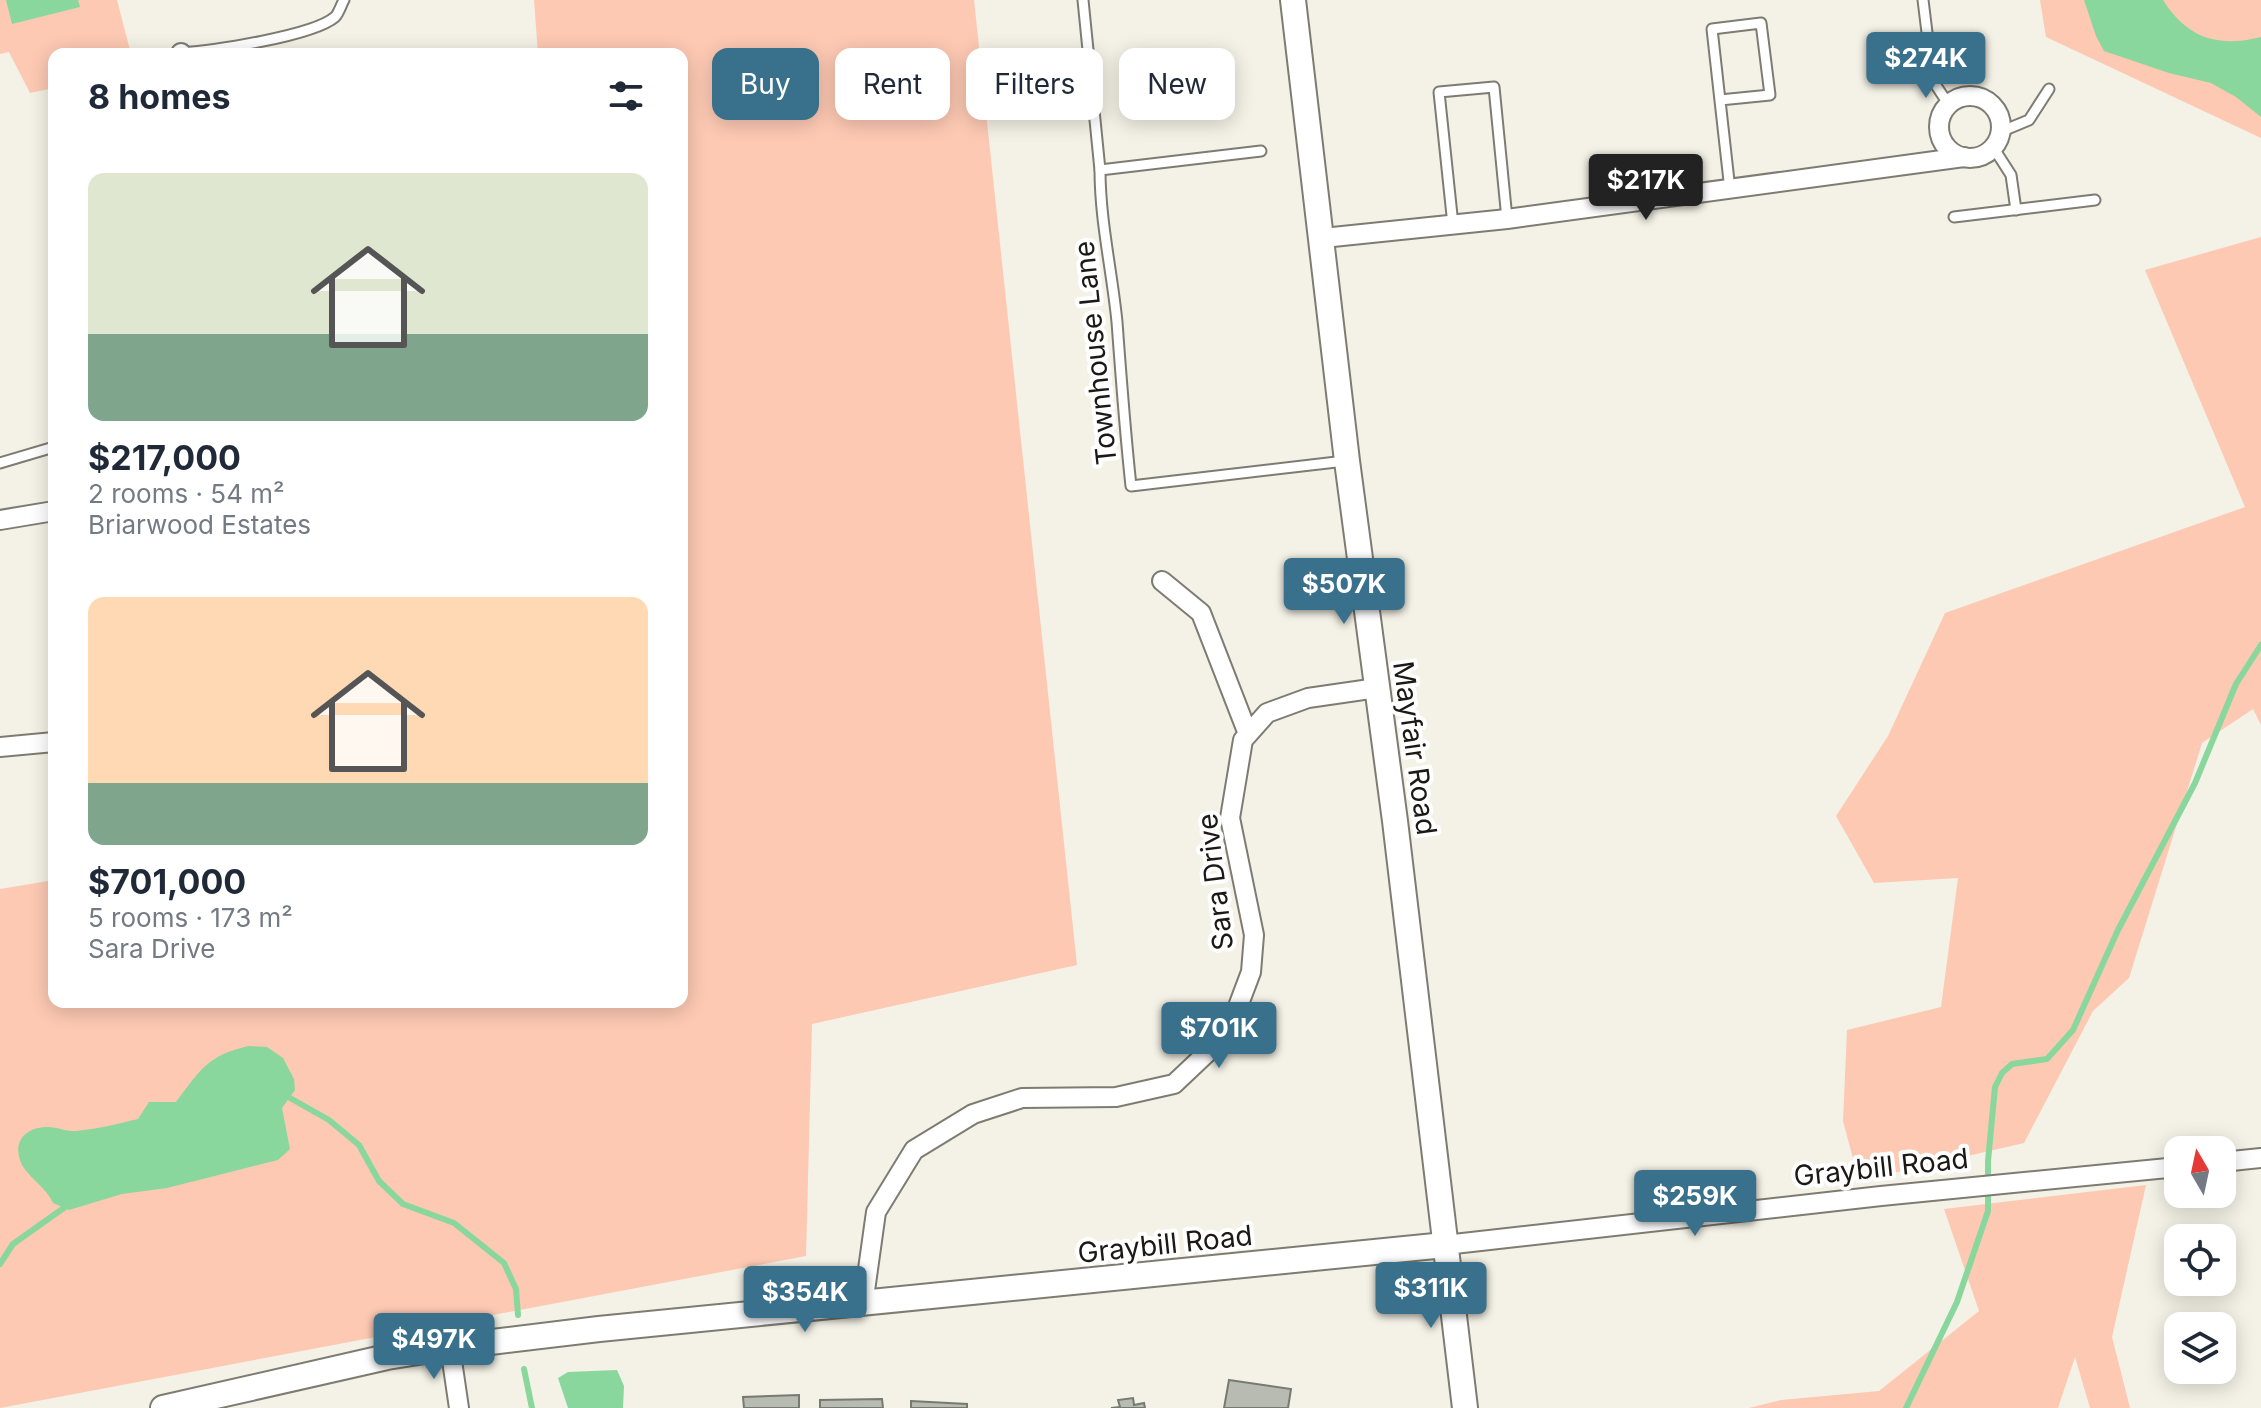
<!DOCTYPE html>
<meta charset="utf-8">
<style>
:root{--surface:#fff;--page:#f2f2f3;--text:#1f2937;--muted:#747a83;--accent:#39708b}
body{margin:0;font-family:Inter,sans-serif;background:var(--page);color:var(--text);height:100vh;display:flex;flex-direction:column;font-size:30px;white-space:nowrap}
*{box-sizing:border-box;margin:0}
p{font-size:26px;color:var(--muted)}
.icon{flex:none;width:44px;height:44px;fill:none;stroke:currentColor;stroke-width:2;stroke-linecap:round;stroke-linejoin:round}
.map{position:relative;flex:1;overflow:hidden}
.details{position:absolute;left:48px;top:48px;width:640px;height:960px;display:flex;flex-direction:column;background:var(--surface);border-radius:16px;box-shadow:0 4px 20px #0003}
.details>*{flex:none}
.top-card{position:absolute;left:712px;top:48px;width:760px;height:72px;display:flex;gap:16px}
.needle{width:52px;rotate:351deg}
.tools{position:absolute;left:2164px;top:1136px;display:grid;gap:16px}
.tools a{display:grid;place-items:center;width:72px;height:72px;border-radius:16px;background:var(--surface);box-shadow:0 4px 20px #0003;font-size:40px}
.price{position:absolute;translate:-50% -68px;padding:0 18px;border-radius:8px;background:var(--accent);color:#fff;font-size:26px;line-height:52px;filter:drop-shadow(0 2px 4px #0008)}
.price::after{content:'';position:absolute;left:50%;top:48px;width:24px;height:18px;margin-left:-12px;background:inherit;clip-path:polygon(0 0,100% 0,50% 100%)}
.price.active{background:#222;color:#fff}
ul{padding:0;list-style:none}
li{display:grid;align-content:center;gap:16px;height:424px;padding:0 40px}
li span{display:grid;place-items:center;height:248px;border-radius:16px;color:#555}
li>.icon{margin-inline-start:auto}
span .icon{width:144px;height:144px;fill:#fffc;stroke-width:1}
li b{font-size:34px}
h2{display:flex;justify-content:space-between;align-items:center;height:96px;padding:0 40px;font-size:34px}
.tag{padding:0 28px;border-radius:16px;background:var(--surface);box-shadow:0 4px 20px #0003;font-size:28px;line-height:72px}
.tag.active{background:var(--accent);color:#fff}
.map>svg:first-child{display:block}
.green{fill:#fdc9b3}
.water{fill:#89d79d}
.lines{fill:none;stroke-linecap:round;stroke-linejoin:round}
.stream{stroke:#89d79d;stroke-width:6}
.building{fill:#b7bbb1;stroke:#777a71;stroke-width:2}
.service-casing{stroke:#7e7c72;stroke-width:13}
.minor-casing{stroke:#7e7c72;stroke-width:22}
.tertiary-casing{stroke:#7e7c72;stroke-width:28}
.service{stroke:#fff;stroke-width:9}
.minor{stroke:#fff;stroke-width:18}
.tertiary{stroke:#fff;stroke-width:24}
.labels{text-anchor:middle;dominant-baseline:central;stroke-width:8;stroke-linejoin:round;paint-order:stroke}
.street-label{font-size:28px;fill:#1a1915;stroke:#fff}
</style>
<div class="map">
<svg width="2261" height="1408" viewBox="0 0 2261 1408">
<rect width="100%" height="100%" fill="#f4f1e6"/>
<g class="green">
<path d="M0,0H117L131,54H54V88L30,93L9,52L0,54Z"/>
<path d="M534,0H974L1077,965L812,1024L806,1256L0,1408V889L54,880V1002H682V54H538Z"/>
<path d="M2040,0H2261V138L2046,37Z"/>
<path d="M2261,237V725L2253,709L2202,743L2129,978L2093,1011L2024,1143L1859,1181L1843,1121L1847,1030L1941,1007L1958,878L1874,883L1836,816L1888,736L1945,613L2245,507L2145,270Z"/>
<path d="M2146,1185L2112,1337L2130,1408H2090L2075,1357L2058,1408H1749L1781,1400L1879,1391L1979,1311L1944,1209Z"/>
</g>
<g class="water">
<path d="M6,0H78L80,7L12,24Z"/>
<path d="M2084,0H2163C2187,38 2218,48 2261,37V117L2236,97L2211,83L2169,73L2104,51L2096,36Z"/>
<path d="M248,1046L267,1047L283,1058L294,1079L295,1090L282,1108L290,1149L278,1160L167,1188L122,1194L69,1210L53,1203C46,1187 30,1179 22,1165C12,1144 23,1128 46,1127C56,1126 66,1132 76,1131C97,1129 117,1124 138,1119L149,1102H176C201,1069 207,1056 248,1046Z"/>
<path d="M617,1370L624,1386L623,1408H568L558,1378L568,1372Z"/>
</g>
<g class="lines">
<g class="stream">
<path d="M283,1094L329,1120L359,1145L379,1181L403,1204L454,1223L504,1263L516,1289L518,1315"/>
<path d="M0,1264L13,1244L68,1205"/>
<path d="M524,1369L532,1408"/>
<path d="M1906,1408L1957,1302L1988,1211V1161L1995,1087L2002,1073L2012,1064L2047,1059L2073,1030L2118,930L2195,783L2236,684L2261,645"/>
</g>
</g>
<g class="building">
<path d="M1229,1380L1291,1389L1288,1408H1224Z"/>
<path d="M799,1395V1408H744L743,1397Z"/>
<path d="M1133,1398L1134,1405L1144,1403L1145,1408H1111L1120,1407L1118,1400Z"/>
<path d="M882,1399L883,1408H820V1400Z"/>
<path d="M911,1401L967,1404V1408H911Z"/>
</g>
<g class="lines">
<g class="service-casing">
<g id="service">
<path d="M1083,0L1100,170C1100,221 1112,271 1117,322C1121,377 1125,431 1131,486L1345,461"/>
<path d="M1923,0L1933,81L1949,105"/>
<path d="M181,53C212,51 313,36 335,17C339,13 341,5 344,0"/>
<path d="M1720,100L1770,95L1761,23L1712,29L1730,190"/>
<path d="M2000,132L2029,120L2049,89"/>
<path d="M1993,147L2011,175L2016,210"/>
<path d="M1100,170L1261,151"/>
<path d="M1954,217L2095,200"/>
<path d="M1453,225L1439,92L1494,87L1507,219"/>
<path d="M0,463L54,447"/>
</g>
</g>
<g class="minor-casing">
<g id="minor">
<path d="M181,54V53"/>
<circle cx="1970" cy="127" r="31"/>
<path d="M1323,238L1507,219L1964,157"/>
<path d="M0,520L54,511"/>
<path d="M1162,581L1201,613L1248,734"/>
<path d="M0,747L54,742"/>
<path d="M2222,1162L2261,1158"/>
<path d="M1445,1245L1881,1196L2178,1167"/>
<path d="M863,1305L876,1212L914,1150L973,1114L1022,1098L1116,1097L1174,1084L1228,1033L1251,972L1254,935L1230,818L1243,740L1267,713L1308,698L1377,688"/>
<path d="M450,1347L459,1408"/>
</g>
</g>
<g class="tertiary-casing">
<g id="tertiary">
<path d="M1293,0L1347,461L1395,821L1465,1408"/>
<path d="M163,1408L387,1357L450,1347L599,1329L1445,1245"/>
</g>
</g>
<use href="#service" class="service"/>
<use href="#minor" class="minor"/>
<use href="#tertiary" class="tertiary"/>
</g>
<g class="labels">
<g class="street-label">
<text transform="translate(1095 353) rotate(-96)">Townhouse Lane</text>
<text transform="translate(1415 748) rotate(82)">Mayfair Road</text>
<text transform="translate(1215 882) rotate(-97)">Sara Drive</text>
<text transform="translate(1881 1167) rotate(-6)">Graybill Road</text>
<text transform="translate(1165 1244) rotate(-6)">Graybill Road</text>
</g>
</g>
</svg>
<div class="tools">
<a><svg class="needle" viewBox="-14 -14 28 28"><path d="M0-13l5 13h-10z" fill="#e53935"/><path d="M0 13l5-13h-10z" fill="#747a83"/></svg></a>
<a><svg class="icon" aria-label="locate" viewBox="0 0 24 24"><circle cx="12" cy="12" r="6"/><path d="M12 2v4M12 18v4M2 12h4M18 12h4"/></svg></a>
<a><svg class="icon" aria-label="layers" viewBox="0 0 24 24"><path d="M12 4l9 5-9 5-9-5zM3 14l9 5 9-5"/></svg></a>
</div>
<b class="price" style="left:1926px;top:100px">$274K</b>
<b class="price active" style="left:1646px;top:222px">$217K</b>
<b class="price" style="left:1344px;top:626px">$507K</b>
<b class="price" style="left:1219px;top:1070px">$701K</b>
<b class="price" style="left:1695px;top:1238px">$259K</b>
<b class="price" style="left:1431px;top:1330px">$311K</b>
<b class="price" style="left:805px;top:1334px">$354K</b>
<b class="price" style="left:434px;top:1381px">$497K</b>
<div class="top-card">
<a class="tag active">Buy</a>
<a class="tag">Rent</a>
<a class="tag">Filters</a>
<a class="tag">New</a>
</div>
<section class="details">
<h2>8 homes<svg class="icon" aria-label="filters" viewBox="0 0 24 24"><path d="M4 7h16M4 17h16"/><circle cx="9" cy="7" r="2"/><circle cx="15" cy="17" r="2"/></svg></h2>
<ul>
<li><span style="background:linear-gradient(#dfe7d0 65%,#7fa58c 0)"><svg class="icon" aria-label="home" viewBox="0 0 24 24"><path d="M3 11l9-7 9 7M6 9v11h12V9"/></svg></span><div><b>$217,000</b><p>2 rooms · 54 m²</p><p>Briarwood Estates</p></div></li>
<li><span style="background:linear-gradient(#ffd9b3 75%,#7fa58c 0)"><svg class="icon" aria-label="home" viewBox="0 0 24 24"><path d="M3 11l9-7 9 7M6 9v11h12V9"/></svg></span><div><b>$701,000</b><p>5 rooms · 173 m²</p><p>Sara Drive</p></div></li>
</ul>
</section>
</div>
